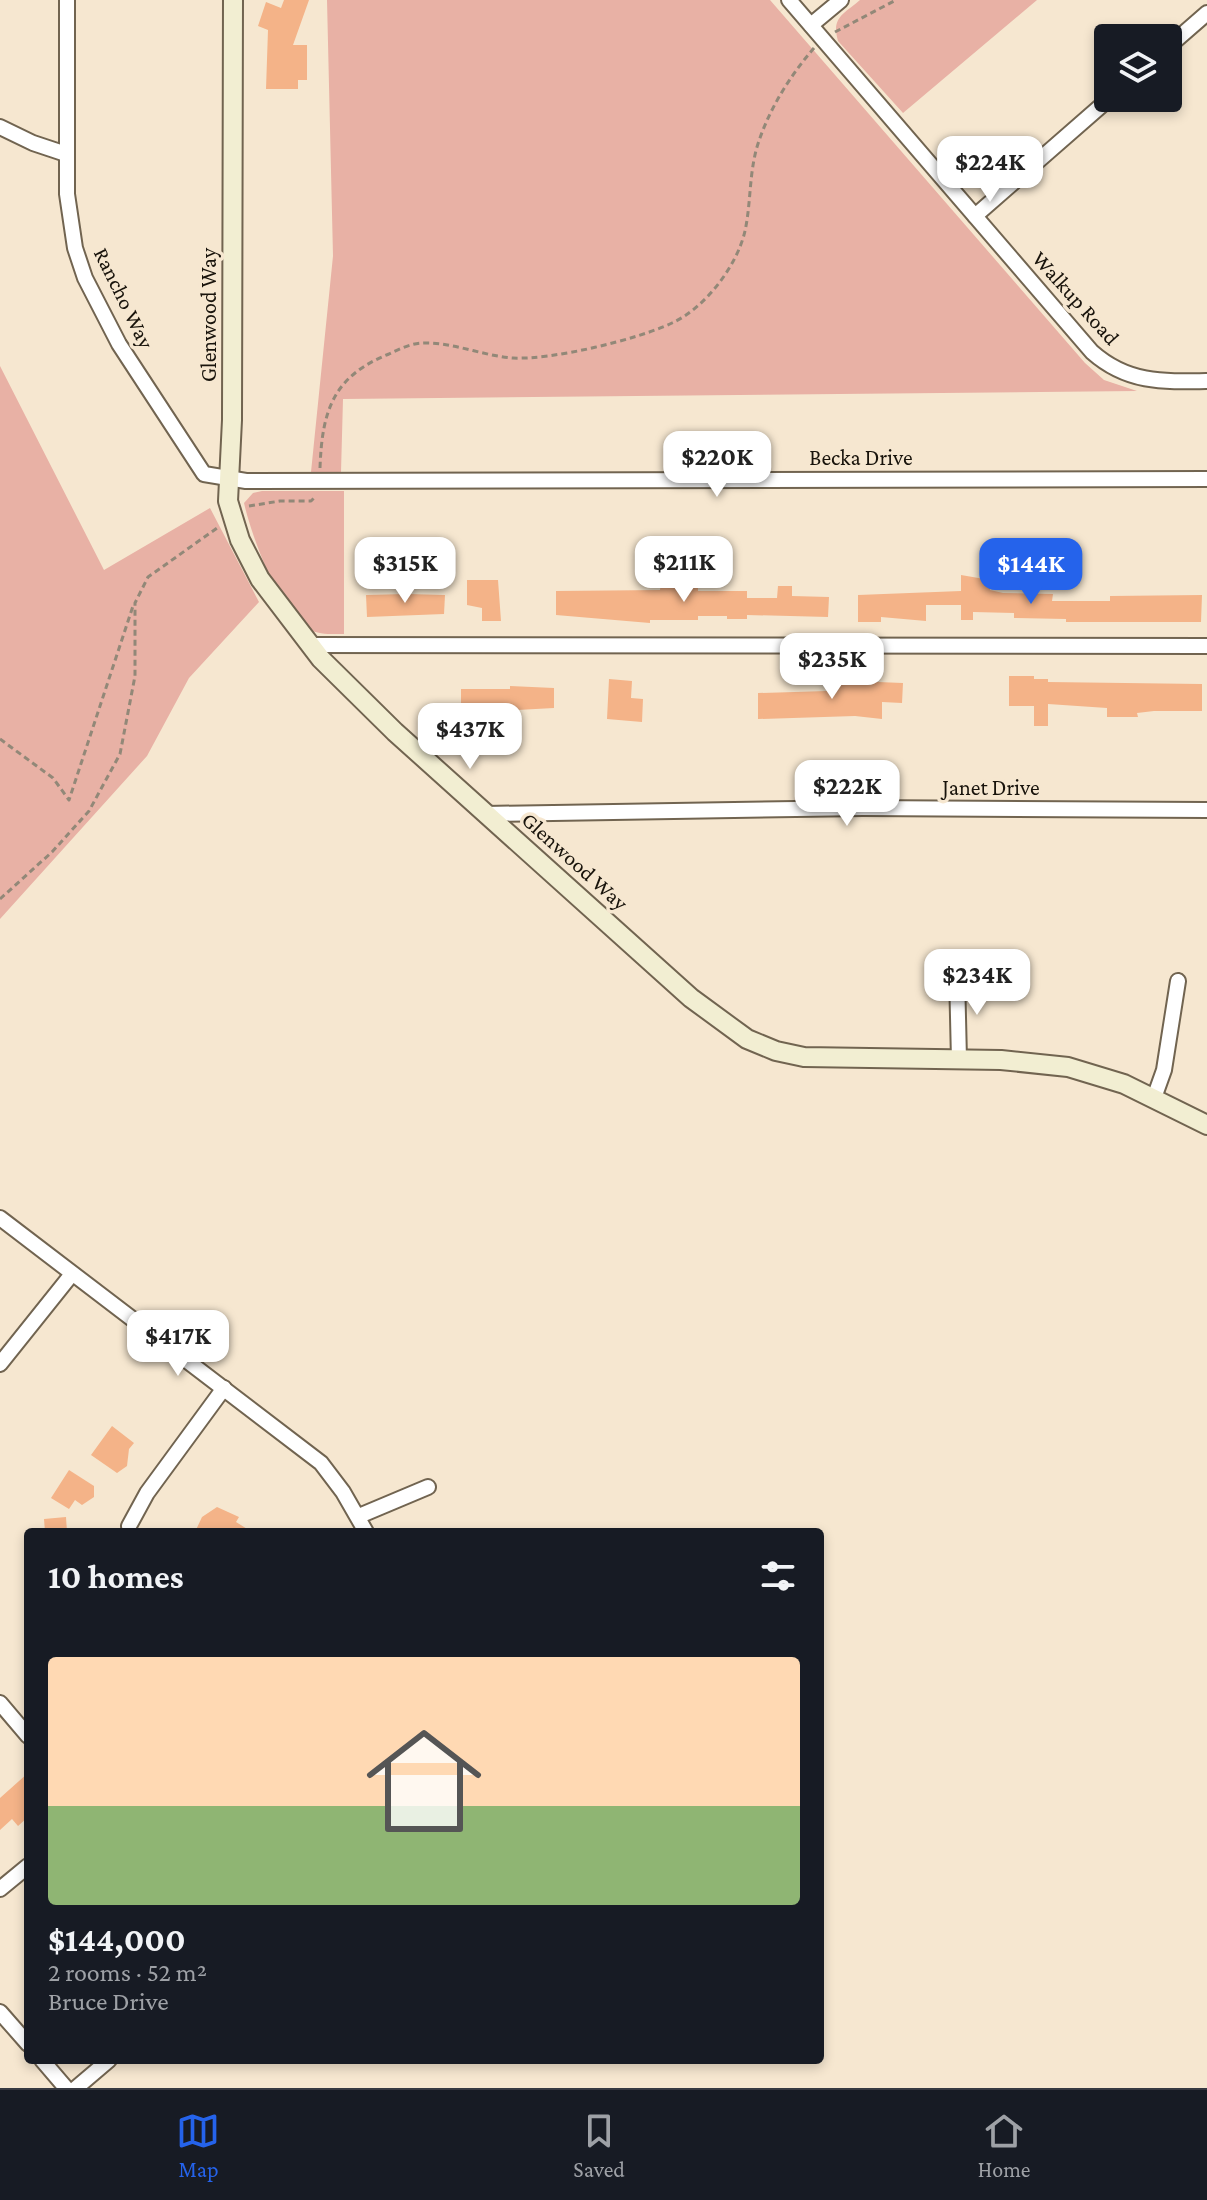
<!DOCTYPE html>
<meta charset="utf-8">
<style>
:root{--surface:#171b24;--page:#242831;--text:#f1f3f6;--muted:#9ea1a6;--line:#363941;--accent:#2563eb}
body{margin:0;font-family:"Crimson Pro",serif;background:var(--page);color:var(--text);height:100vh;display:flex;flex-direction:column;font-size:30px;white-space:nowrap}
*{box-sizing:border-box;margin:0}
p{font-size:26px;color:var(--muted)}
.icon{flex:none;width:44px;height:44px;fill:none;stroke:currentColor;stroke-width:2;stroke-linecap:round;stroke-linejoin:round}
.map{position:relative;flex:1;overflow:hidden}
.drawer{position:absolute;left:24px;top:1528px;width:800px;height:536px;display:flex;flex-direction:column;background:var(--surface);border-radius:8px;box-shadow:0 4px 12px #0003}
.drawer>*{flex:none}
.controls{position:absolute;left:1094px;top:24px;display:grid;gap:16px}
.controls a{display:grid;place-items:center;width:88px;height:88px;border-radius:8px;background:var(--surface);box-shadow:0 4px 12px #0003;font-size:40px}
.price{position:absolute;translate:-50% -68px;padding:0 18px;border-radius:16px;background:#fff;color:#222;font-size:26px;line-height:52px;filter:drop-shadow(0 2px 4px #0008)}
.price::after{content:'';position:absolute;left:50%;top:48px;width:24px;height:18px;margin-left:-12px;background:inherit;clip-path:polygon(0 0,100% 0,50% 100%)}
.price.selected{background:var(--accent);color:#fff}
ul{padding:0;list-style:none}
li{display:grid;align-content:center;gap:16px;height:424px;padding:0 24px}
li+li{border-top:2px solid var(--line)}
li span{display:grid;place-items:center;height:248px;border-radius:8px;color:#555}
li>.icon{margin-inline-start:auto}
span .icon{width:144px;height:144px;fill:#fffc;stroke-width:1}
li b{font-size:34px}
h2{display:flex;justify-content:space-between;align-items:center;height:96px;padding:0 24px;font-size:34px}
.tabs{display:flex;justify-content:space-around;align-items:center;height:112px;border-top:2px solid var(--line);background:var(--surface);font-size:22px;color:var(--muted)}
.tabs a{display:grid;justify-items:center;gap:4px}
.tabs .selected{color:var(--accent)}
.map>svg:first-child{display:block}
.green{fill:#e8b1a5}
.building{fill:#f4b388}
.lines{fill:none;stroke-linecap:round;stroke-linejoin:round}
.street-casing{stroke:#716450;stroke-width:18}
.secondary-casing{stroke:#716450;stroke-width:22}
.path{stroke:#928878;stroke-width:3;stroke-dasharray:6 4;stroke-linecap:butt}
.street{stroke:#fff;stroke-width:14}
.secondary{stroke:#f2eed2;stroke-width:18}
.labels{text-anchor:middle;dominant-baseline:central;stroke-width:7;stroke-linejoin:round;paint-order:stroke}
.street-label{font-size:22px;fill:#18130b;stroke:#f6e7d0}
</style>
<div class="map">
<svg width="1207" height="2088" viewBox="0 0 1207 2088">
<rect width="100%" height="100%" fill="#f6e7d0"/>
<g class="green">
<path d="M327,0H770L1085,363L1104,380L1137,391L343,399L341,472H311L333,256Z"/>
<path d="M860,0H1037L903,113L838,41C831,17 844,14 860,0Z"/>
<path d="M0,366L104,570L210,508L259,602L189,678L147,756L0,919Z"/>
<path d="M262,491H344V634C332,634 319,635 308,629C279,613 251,534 244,503L253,493Z"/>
</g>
<g class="building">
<path d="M284,0H309L293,45H307V80H298V89H266L268,30L258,26L266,2L281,8Z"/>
<path d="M961,575L990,580V590L1003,593L1053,594L1052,601H1110V596L1202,595L1201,622H1066V619L1014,618V613L973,612V620H961V605H926V621L881,617V622H858V595L961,591Z"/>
<path d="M467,580H498L501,621H482V608L467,605Z"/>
<path d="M661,582H698V591H747V598H777L778,586H792V596L829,597L828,617L747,615V619H727V616H698V620H650V623L556,615V591L660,590Z"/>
<path d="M407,594L445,595L444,614L367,617L366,595Z"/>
<path d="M1009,676H1034V679H1048V682L1202,684V711H1154L1137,713L1138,717H1107V708L1048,704V726H1034V706H1009Z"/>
<path d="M609,679L632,681L631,698L643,699L642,722L607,719Z"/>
<path d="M827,680L903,683L902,703L882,702V719L855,716L758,719V693L827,691Z"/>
<path d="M510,686L554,688V708L461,713V689H510Z"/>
<path d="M112,1426L134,1443L129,1449L127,1466L117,1473L91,1455Z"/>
<path d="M69,1470L94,1486V1497L82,1505L75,1500L69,1509L51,1498Z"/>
<path d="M217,1507L239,1517L236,1522L252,1532H195L202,1517Z"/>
<path d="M66,1517L67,1532H45L44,1519Z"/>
<path d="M28,1773V1817L18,1826L12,1819L0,1830V1798Z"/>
</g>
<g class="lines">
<g class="street-casing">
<g id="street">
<path d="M67,0V194L75,248L85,278L119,344L204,474L246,481L1207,479"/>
<path d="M789,0L1092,352C1127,383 1162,382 1207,381"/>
<path d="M811,25L841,0"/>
<path d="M1168,47L1207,13"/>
<path d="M0,127L33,143L66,154"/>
<path d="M975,216L1110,98"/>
<path d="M309,645L1207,646"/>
<path d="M486,814L863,808L1207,810"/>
<path d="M957,974L959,1060"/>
<path d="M1154,1098L1164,1070L1178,981"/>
<path d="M0,1218L321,1463L343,1492L366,1532"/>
<path d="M0,1364L72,1274"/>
<path d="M359,1516L428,1487"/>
<path d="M129,1526L147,1493L224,1388"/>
<path d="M0,1703L28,1736"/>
<path d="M0,1889L28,1866"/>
<path d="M0,2012L28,2044"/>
<path d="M42,2060L66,2088"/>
<path d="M76,2088L109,2060"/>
</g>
</g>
<g class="secondary-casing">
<path id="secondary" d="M233,0L232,420L228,501L240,540L260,579L321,659L395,732L691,998L747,1039L776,1051L804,1057L1001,1060L1068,1067L1124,1084L1207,1125"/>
</g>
<g class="path">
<path d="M835,32L896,0"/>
<path d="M320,468C322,411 333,376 389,354C399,349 412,343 423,343C453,342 483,356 513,358C552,360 636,340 672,323C705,308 737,266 745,231C751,203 749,175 757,147C768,111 789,77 814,48"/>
<path d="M249,506L280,501H311L315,497"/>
<path d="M0,739L53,778L69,800L133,606"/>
<path d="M0,899L52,852L89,811L120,754L135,676V603L148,577L220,526"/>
</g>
<use href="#street" class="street"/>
<use href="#secondary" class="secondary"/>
</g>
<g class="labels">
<g class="street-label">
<text transform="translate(124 298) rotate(64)">Rancho Way</text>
<text transform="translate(1076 298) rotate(48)">Walkup Road</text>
<text transform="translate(208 315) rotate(-90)">Glenwood Way</text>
<text x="861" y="457">Becka Drive</text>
<text x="991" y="787">Janet Drive</text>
<text transform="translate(575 861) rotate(42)">Glenwood Way</text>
</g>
</g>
</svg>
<div class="controls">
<a><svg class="icon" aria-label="layers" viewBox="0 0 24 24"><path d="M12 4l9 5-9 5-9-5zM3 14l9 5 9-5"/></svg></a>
</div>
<b class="price" style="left:990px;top:204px">$224K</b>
<b class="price" style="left:717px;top:499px">$220K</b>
<b class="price" style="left:684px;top:604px">$211K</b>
<b class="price" style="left:405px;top:605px">$315K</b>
<b class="price selected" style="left:1031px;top:606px">$144K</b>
<b class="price" style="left:832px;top:701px">$235K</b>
<b class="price" style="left:470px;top:771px">$437K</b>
<b class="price" style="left:847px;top:828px">$222K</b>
<b class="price" style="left:977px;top:1017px">$234K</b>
<b class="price" style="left:178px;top:1378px">$417K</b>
<section class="drawer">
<h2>10 homes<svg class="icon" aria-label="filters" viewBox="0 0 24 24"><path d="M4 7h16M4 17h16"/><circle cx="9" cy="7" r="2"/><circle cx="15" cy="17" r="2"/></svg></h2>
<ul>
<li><span style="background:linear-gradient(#ffd9b3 60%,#8fb573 0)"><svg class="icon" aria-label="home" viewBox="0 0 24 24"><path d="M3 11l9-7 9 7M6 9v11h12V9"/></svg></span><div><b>$144,000</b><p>2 rooms · 52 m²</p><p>Bruce Drive</p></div></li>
</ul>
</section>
</div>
<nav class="tabs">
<a class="selected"><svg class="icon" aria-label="map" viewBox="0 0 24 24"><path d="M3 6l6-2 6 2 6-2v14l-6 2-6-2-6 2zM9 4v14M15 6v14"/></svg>Map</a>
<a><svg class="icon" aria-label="saved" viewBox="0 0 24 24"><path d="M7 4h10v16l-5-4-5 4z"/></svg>Saved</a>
<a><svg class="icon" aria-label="home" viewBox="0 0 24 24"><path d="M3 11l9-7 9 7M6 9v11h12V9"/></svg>Home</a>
</nav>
